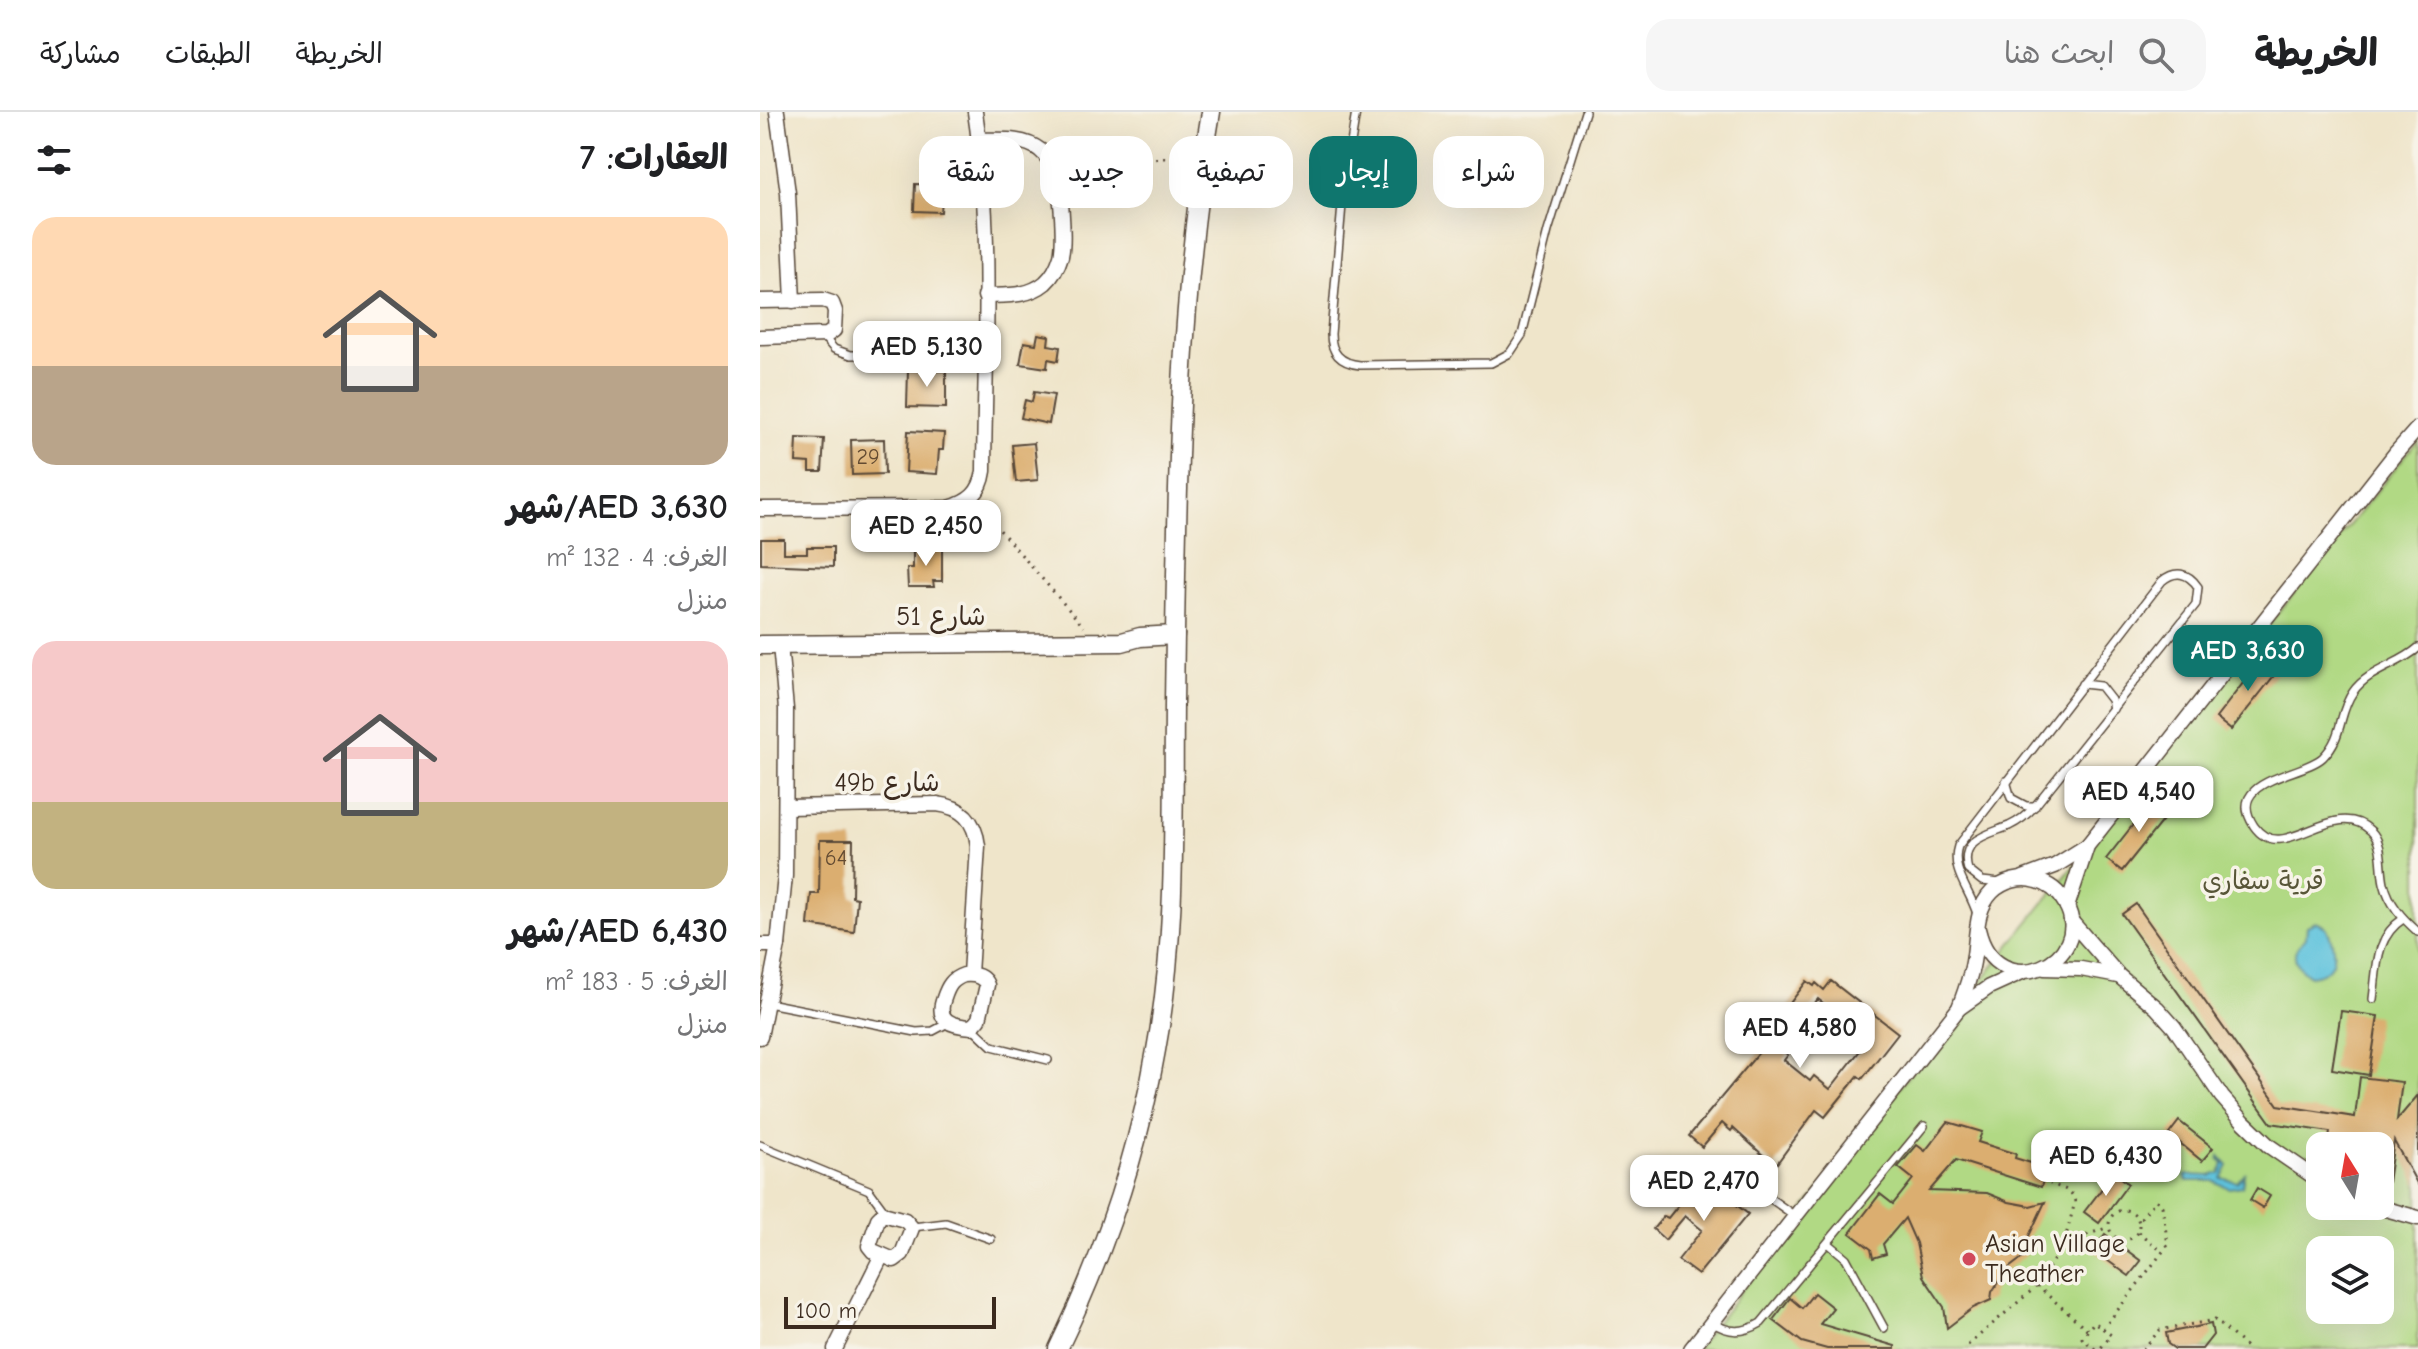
<!DOCTYPE html>
<html lang="ar">
<meta charset="utf-8">
<style>
:root{--surface:#fff;--page:#f6f6f6;--text:#202124;--muted:#757577;--line:#e0e0e0;--accent:#0f766e}
body{margin:0;font-family:"Comic Neue","Playpen Sans Arabic",sans-serif;background:var(--page);color:var(--text);direction:rtl;height:100vh;display:flex;flex-direction:column;font-size:30px;white-space:nowrap}
*{box-sizing:border-box;margin:0}
p{font-size:26px;color:var(--muted)}
.icon{flex:none;width:44px;height:44px;fill:none;stroke:currentColor;stroke-width:2;stroke-linecap:round;stroke-linejoin:round}
.map{position:relative;flex:1;overflow:hidden;direction:ltr}
.drawer{display:flex;flex-direction:column;background:var(--surface);width:760px}
.drawer>*{flex:none}
.guide{position:absolute;left:24px;top:24px;width:760px;height:72px;direction:rtl;display:flex;gap:16px}
.needle{width:52px;rotate:349deg}
.tools{position:absolute;left:1546px;top:1020px;display:grid;gap:16px}
.tools a{display:grid;place-items:center;width:88px;height:88px;border-radius:16px;background:var(--surface);box-shadow:0 8px 32px #0002;font-size:40px}
.scale{position:absolute;left:24px;bottom:20px;width:212px;box-sizing:border-box;padding-left:8px;border:4px solid #3b2a1e;border-top:0;font-size:22px;line-height:28px;white-space:nowrap;color:#3b2a1e;-webkit-text-stroke:6px #f7f3e8;paint-order:stroke}
.price{position:absolute;translate:-50% -68px;padding:0 18px;border-radius:16px;background:#fff;color:#222;font-size:26px;line-height:52px;filter:drop-shadow(0 2px 4px #0008)}
.price::after{content:'';position:absolute;left:50%;top:48px;width:24px;height:18px;margin-left:-12px;background:inherit;clip-path:polygon(0 0,100% 0,50% 100%)}
.price.on{background:var(--accent);color:#fff}
ul{padding:0;list-style:none}
li{display:grid;align-content:center;gap:16px;height:424px;padding:0 32px}
li span{display:grid;place-items:center;height:248px;border-radius:24px;color:#555}
li>.icon{margin-inline-start:auto}
span .icon{width:144px;height:144px;fill:#fffc;stroke-width:1}
li b{font-size:34px}
h2{display:flex;justify-content:space-between;align-items:center;height:96px;padding:0 32px;font-size:34px}
.pill{padding:0 28px;border-radius:24px;background:var(--surface);box-shadow:0 8px 32px #0002;font-size:28px;line-height:72px}
.pill.on{background:var(--accent);color:#fff}
header{display:flex;align-items:center;gap:48px;box-sizing:border-box;height:112px;padding:0 40px;background:var(--surface);border-bottom:2px solid var(--line)}
header strong{font-size:38px}
nav{display:flex;gap:44px;margin-inline-start:auto;font-size:28px}
.search{width:560px;height:72px;background:var(--page);display:flex;align-items:center;gap:20px;box-sizing:border-box;padding:0 28px;border-radius:24px;color:var(--muted);font-size:30px}
main{display:flex;flex:1;min-height:0}
.map>svg:first-child{display:block}
.green{fill:#b1d984;stroke:#768251;stroke-width:2;fill-rule:evenodd}
.water{fill:#5fc3dd;stroke:#4d767e;stroke-width:2}
.building{fill:#dbae70;fill-rule:evenodd}
.lines{fill:none;stroke-linecap:round;stroke-linejoin:round}
.service-casing{stroke:#564638;stroke-width:10}
.minor-casing{stroke:#564638;stroke-width:17}
.tertiary-casing{stroke:#564638;stroke-width:21}
.path{stroke:#564638;stroke-width:3;stroke-dasharray:2 6;stroke-linecap:butt}
.service{stroke:#fff;stroke-width:7}
.minor{stroke:#fff;stroke-width:14}
.tertiary{stroke:#fff;stroke-width:18}
.poi-dot{fill:#d1495b;stroke:#f7f3e8;stroke-width:3}
.labels{text-anchor:middle;dominant-baseline:central;stroke-width:7;stroke-linejoin:round;paint-order:stroke}
.number-label{font-size:22px;fill:#634b32}
.street-label{font-size:26px;fill:#3b2a1e;stroke:#f7f3e8}
.park-label{font-size:26px;fill:#585638;stroke:#f7f3e8}
.poi-label{font-size:26px;fill:#3b2a1e;stroke:#f7f3e8;text-anchor:start}
</style>
<header>
<strong>الخريطة</strong>
<div class="search"><svg class="icon" aria-label="search" viewBox="0 0 24 24"><circle cx="10" cy="10" r="6"/><path d="M15 15l6 6"/></svg>ابحث هنا</div>
<nav><a>الخريطة</a><a>الطبقات</a><a>مشاركة</a></nav>
</header>
<main>
<div class="map">
<svg width="1658" height="1237" viewBox="0 0 1658 1237">
<rect width="100%" height="100%" fill="#f7f3e8"/>
<filter id="ink" filterUnits="userSpaceOnUse"><feTurbulence type="fractalNoise" baseFrequency=".0125" numOctaves="2"/><feDisplacementMap in="SourceGraphic" scale="16" xChannelSelector="R" yChannelSelector="G"/><feConvolveMatrix kernelMatrix="1 2 1 2 8 2 1 2 1" color-interpolation-filters="sRGB"/></filter>
<filter id="wash" filterUnits="userSpaceOnUse"><feTurbulence type="fractalNoise" baseFrequency=".006" numOctaves="4" result="noise"/><feDisplacementMap in="SourceGraphic" scale="32" xChannelSelector="R" yChannelSelector="G"/><feGaussianBlur stdDeviation="1.8" result="paint"/><feColorMatrix in="noise" values="0 0 0 0 0 0 0 0 0 0 0 0 0 0 0 0 0 1.4 0 .05"/><feComposite in="paint" operator="in"/></filter>
<g filter="url(#wash)">
<rect width="100%" height="100%" fill="#efe5ca"/>
<path class="green" d="M1658,328V1237H936L1257,824ZM1560,1034H1620V1094H1560ZM1560,1138H1620V1198H1560Z"/>
<g class="water">
<path d="M1556,810L1566,815C1577,837 1579,861 1550,864C1542,860 1530,846 1537,836C1539,832 1543,830 1546,826L1547,814Z"/>
<path d="M1459,1044L1468,1054L1461,1066L1477,1070L1484,1062L1482,1074L1469,1076L1454,1069H1427L1425,1064L1428,1063L1450,1064L1460,1061L1464,1052L1459,1047Z"/>
</g>
<g id="blocks">
<g class="building">
<path d="M155,72L183,73L181,100L154,99Z"/>
<path d="M278,222L289,224L288,233L300,235L298,249L288,247L287,256L260,252L264,230L276,232Z"/>
<path d="M148,258L186,259V296L147,295Z"/>
<path d="M274,280L294,283L289,312L261,306L265,288L272,290Z"/>
<path d="M148,319L184,321L183,338H179L177,362L146,360Z"/>
<path d="M37,326L64,327L62,360H50V351L36,350Z"/>
<path d="M124,327L125,362L92,363L91,328Z"/>
<path d="M274,331L278,368L256,370L252,333Z"/>
<path d="M1,427H24V441H47V435H73V455L1,452Z"/>
<path d="M153,436H182V469H173L174,475H148L147,456H153Z"/>
<path d="M1504,544L1520,556L1471,618L1456,606Z"/>
<path d="M1395,685L1411,698L1362,759L1346,747Z"/>
<path d="M60,728H93L92,785L97,786L94,820L48,813L51,782H59Z"/>
<path d="M1376,792L1518,993L1595,1005L1600,965L1642,970L1637,1008L1658,983V1073L1634,1029L1627,1077L1620,1076V1034H1568L1570,1020L1511,1011L1362,802Z"/>
<path d="M1047,869L1054,874L1056,871L1064,878L1071,869L1138,921L1102,967L1098,964L1065,1005L1056,998L1015,1054L973,1016L971,1019L962,1011L942,1035L929,1024L1016,920L1011,916ZM1058,887L1109,927L1070,977L1054,964L1050,969L1024,948L1028,943L1020,936Z"/>
<path d="M1581,899L1618,904L1609,963L1572,957Z"/>
<path d="M1419,1009L1453,1036L1442,1049L1409,1022Z"/>
<path d="M1188,1010L1222,1020L1218,1030L1256,1042L1255,1046L1287,1056L1281,1075L1196,1048L1169,1079L1227,1081L1249,1090L1270,1094L1285,1090L1269,1124L1266,1143L1245,1159L1232,1180L1231,1188L1213,1196L1187,1216L1184,1195L1163,1164L1156,1131L1145,1106L1123,1132L1126,1142L1113,1146L1111,1137L1090,1121L1120,1082L1133,1092L1153,1067L1138,1055L1157,1033L1165,1039Z"/>
<path d="M1297,1040L1312,1044L1307,1062L1292,1058Z"/>
<path d="M1354,1061L1368,1072L1339,1111L1324,1100Z"/>
<path d="M941,1065L988,1102L938,1163L918,1148L942,1118L925,1104L905,1128L893,1117L904,1104L908,1106Z"/>
<path d="M1497,1076L1510,1084L1503,1096L1490,1088Z"/>
<path d="M1345,1122L1381,1149L1369,1164L1333,1138Z"/>
<path d="M1054,1181L1073,1196L1060,1212L1135,1234V1237H1067L1042,1230L1013,1208L1030,1186L1042,1196Z"/>
<path d="M1451,1212L1453,1223L1442,1237H1415L1408,1232L1406,1221Z"/>
</g>
</g>
</g>
<g filter="url(#ink)">
<use href="#blocks" fill-opacity="0" stroke="#564638" stroke-width="2"/>
<g class="lines">
<g class="service-casing">
<g id="service">
<path d="M596,0L583,81L571,222C571,241 580,251 600,253L731,251L750,241L762,223L788,119L825,0"/>
<path d="M63,224L74,237L91,243L225,241"/>
<path d="M1658,536C1639,553 1608,558 1593,580C1578,601 1584,624 1563,645C1543,664 1463,667 1494,714C1523,756 1573,682 1611,719C1624,732 1620,753 1624,771C1629,792 1642,806 1658,820"/>
<path d="M1322,572L1340,574L1351,588L1353,597"/>
<path d="M1246,669L1251,686L1266,694H1275"/>
<path d="M1217,802C1210,778 1190,758 1198,734L1402,469C1415,458 1428,460 1438,475L1436,492L1275,694C1267,703 1260,709 1249,714C1227,723 1199,727 1208,758L1222,769L1240,771"/>
<path d="M1613,887C1617,857 1615,825 1643,807"/>
<path d="M8,891L156,920L173,919L188,911"/>
<path d="M212,915L232,934L288,948"/>
<path d="M0,1033L109,1078L126,1101"/>
<path d="M959,1050L1035,1104"/>
<path d="M153,1115L186,1111L231,1127"/>
<path d="M1068,1131L1086,1146L1124,1216"/>
<path d="M952,1210C969,1222 984,1221 1001,1211L1164,1014"/>
</g>
</g>
<g class="minor-casing">
<g id="minor">
<path d="M17,0L28,81L33,189"/>
<path d="M219,28C239,28 263,25 280,38C286,43 291,50 295,58C301,74 305,127 301,144C298,154 293,164 285,171C268,185 246,183 225,184"/>
<path d="M0,189L63,188L72,191L75,199L74,218L67,223L0,225"/>
<path d="M0,397L189,396C209,390 221,381 224,359C225,240 233,118 215,0"/>
<path d="M27,695L177,692C202,695 215,708 218,734L210,862"/>
<path d="M1263,766L1295,754L1327,734"/>
<path d="M1307,795L1327,734L1635,342L1658,316"/>
<path d="M1311,809L1359,864L1397,896L1414,915L1462,985L1484,1010L1509,1034L1560,1069"/>
<path d="M0,833H18"/>
<path d="M1284,856L1321,857L1358,864"/>
<path d="M204,863C213,862 223,863 227,873L219,907L212,915C192,914 175,909 184,886C188,874 192,867 204,863Z"/>
<path d="M1199,896C1204,882 1209,869 1212,855C1218,830 1213,799 1232,780C1243,769 1262,764 1277,769C1289,772 1299,780 1305,791C1338,849 1236,896 1218,817"/>
<path d="M0,925L18,833L25,764L26,597L20,533"/>
<path d="M1615,1094L1658,1106"/>
<path d="M123,1102L145,1108L152,1116L142,1142L134,1148L113,1139L109,1134L118,1107Z"/>
<path d="M75,1237L122,1143"/>
<path d="M931,1237L1199,896L1229,875L1262,860"/>
</g>
</g>
<g class="tertiary-casing">
<g id="tertiary">
<path d="M0,533L362,530L380,525L415,523"/>
<path d="M298,1237C344,1142 378,1042 396,938C417,824 413,707 414,592C417,393 417,196 451,0"/>
</g>
</g>
<g class="path">
<path d="M308,59L401,46H427"/>
<path d="M219,394L324,515"/>
<circle cx="1364" cy="1113" r="15"/>
<path d="M1378,1120L1403,1140"/>
<path d="M1304,1131L1349,1115"/>
<path d="M1277,1174L1328,1218"/>
<path d="M1343,1217L1408,1133L1402,1094L1396,1088L1379,1108"/>
<path d="M1208,1233L1277,1174L1304,1131L1315,1090C1313,1077 1301,1076 1290,1072"/>
<path d="M1335,1237L1322,1226L1334,1210L1351,1223L1340,1237"/>
<path d="M1383,1237L1400,1218L1455,1208L1489,1237"/>
</g>
<use href="#service" class="service"/>
<use href="#minor" class="minor"/>
<use href="#tertiary" class="tertiary"/>
</g>
</g>
<circle class="poi-dot" cx="1209" cy="1147" r="8"/>
<g class="labels">
<g class="number-label">
<text x="108" y="345">29</text>
<text x="76" y="746">64</text>
</g>
<g class="street-label">
<text x="181" y="505">شارع 51</text>
<text x="127" y="671">49b شارع</text>
</g>
<g class="park-label">
<text x="1503" y="769">قرية سفاري</text>
</g>
<g class="poi-label">
<text x="1225" y="1132">Asian Village<tspan x="1225" dy="30">Theather</tspan></text>
</g>
</g>
</svg>
<div class="tools">
<a><svg class="needle" viewBox="-14 -14 28 28"><path d="M0-13l5 13h-10z" fill="#e53935"/><path d="M0 13l5-13h-10z" fill="#757577"/></svg></a>
<a><svg class="icon" aria-label="layers" viewBox="0 0 24 24"><path d="M12 4l9 5-9 5-9-5zM3 14l9 5 9-5"/></svg></a>
</div>
<div class="scale">100 m</div>
<b class="price" style="left:167px;top:277px">AED 5,130</b>
<b class="price" style="left:166px;top:456px">AED 2,450</b>
<b class="price on" style="left:1488px;top:581px">AED 3,630</b>
<b class="price" style="left:1379px;top:722px">AED 4,540</b>
<b class="price" style="left:1040px;top:958px">AED 4,580</b>
<b class="price" style="left:1346px;top:1086px">AED 6,430</b>
<b class="price" style="left:944px;top:1111px">AED 2,470</b>
<div class="guide">
<a class="pill">شراء</a>
<a class="pill on">إيجار</a>
<a class="pill">تصفية</a>
<a class="pill">جديد</a>
<a class="pill">شقة</a>
</div>
</div>
<section class="drawer">
<h2>العقارات: 7<svg class="icon" aria-label="filters" viewBox="0 0 24 24"><path d="M4 7h16M4 17h16"/><circle cx="9" cy="7" r="2"/><circle cx="15" cy="17" r="2"/></svg></h2>
<ul>
<li><span style="background:linear-gradient(#ffd9b3 60%,#b9a48a 0)"><svg class="icon" aria-label="home" viewBox="0 0 24 24"><path d="M3 11l9-7 9 7M6 9v11h12V9"/></svg></span><div><b>AED 3,630/شهر</b><p>الغرف: 4 · 132 m²</p><p>منزل</p></div></li>
<li><span style="background:linear-gradient(#f6c9c9 65%,#c2b280 0)"><svg class="icon" aria-label="home" viewBox="0 0 24 24"><path d="M3 11l9-7 9 7M6 9v11h12V9"/></svg></span><div><b>AED 6,430/شهر</b><p>الغرف: 5 · 183 m²</p><p>منزل</p></div></li>
</ul>
</section>
</main>
